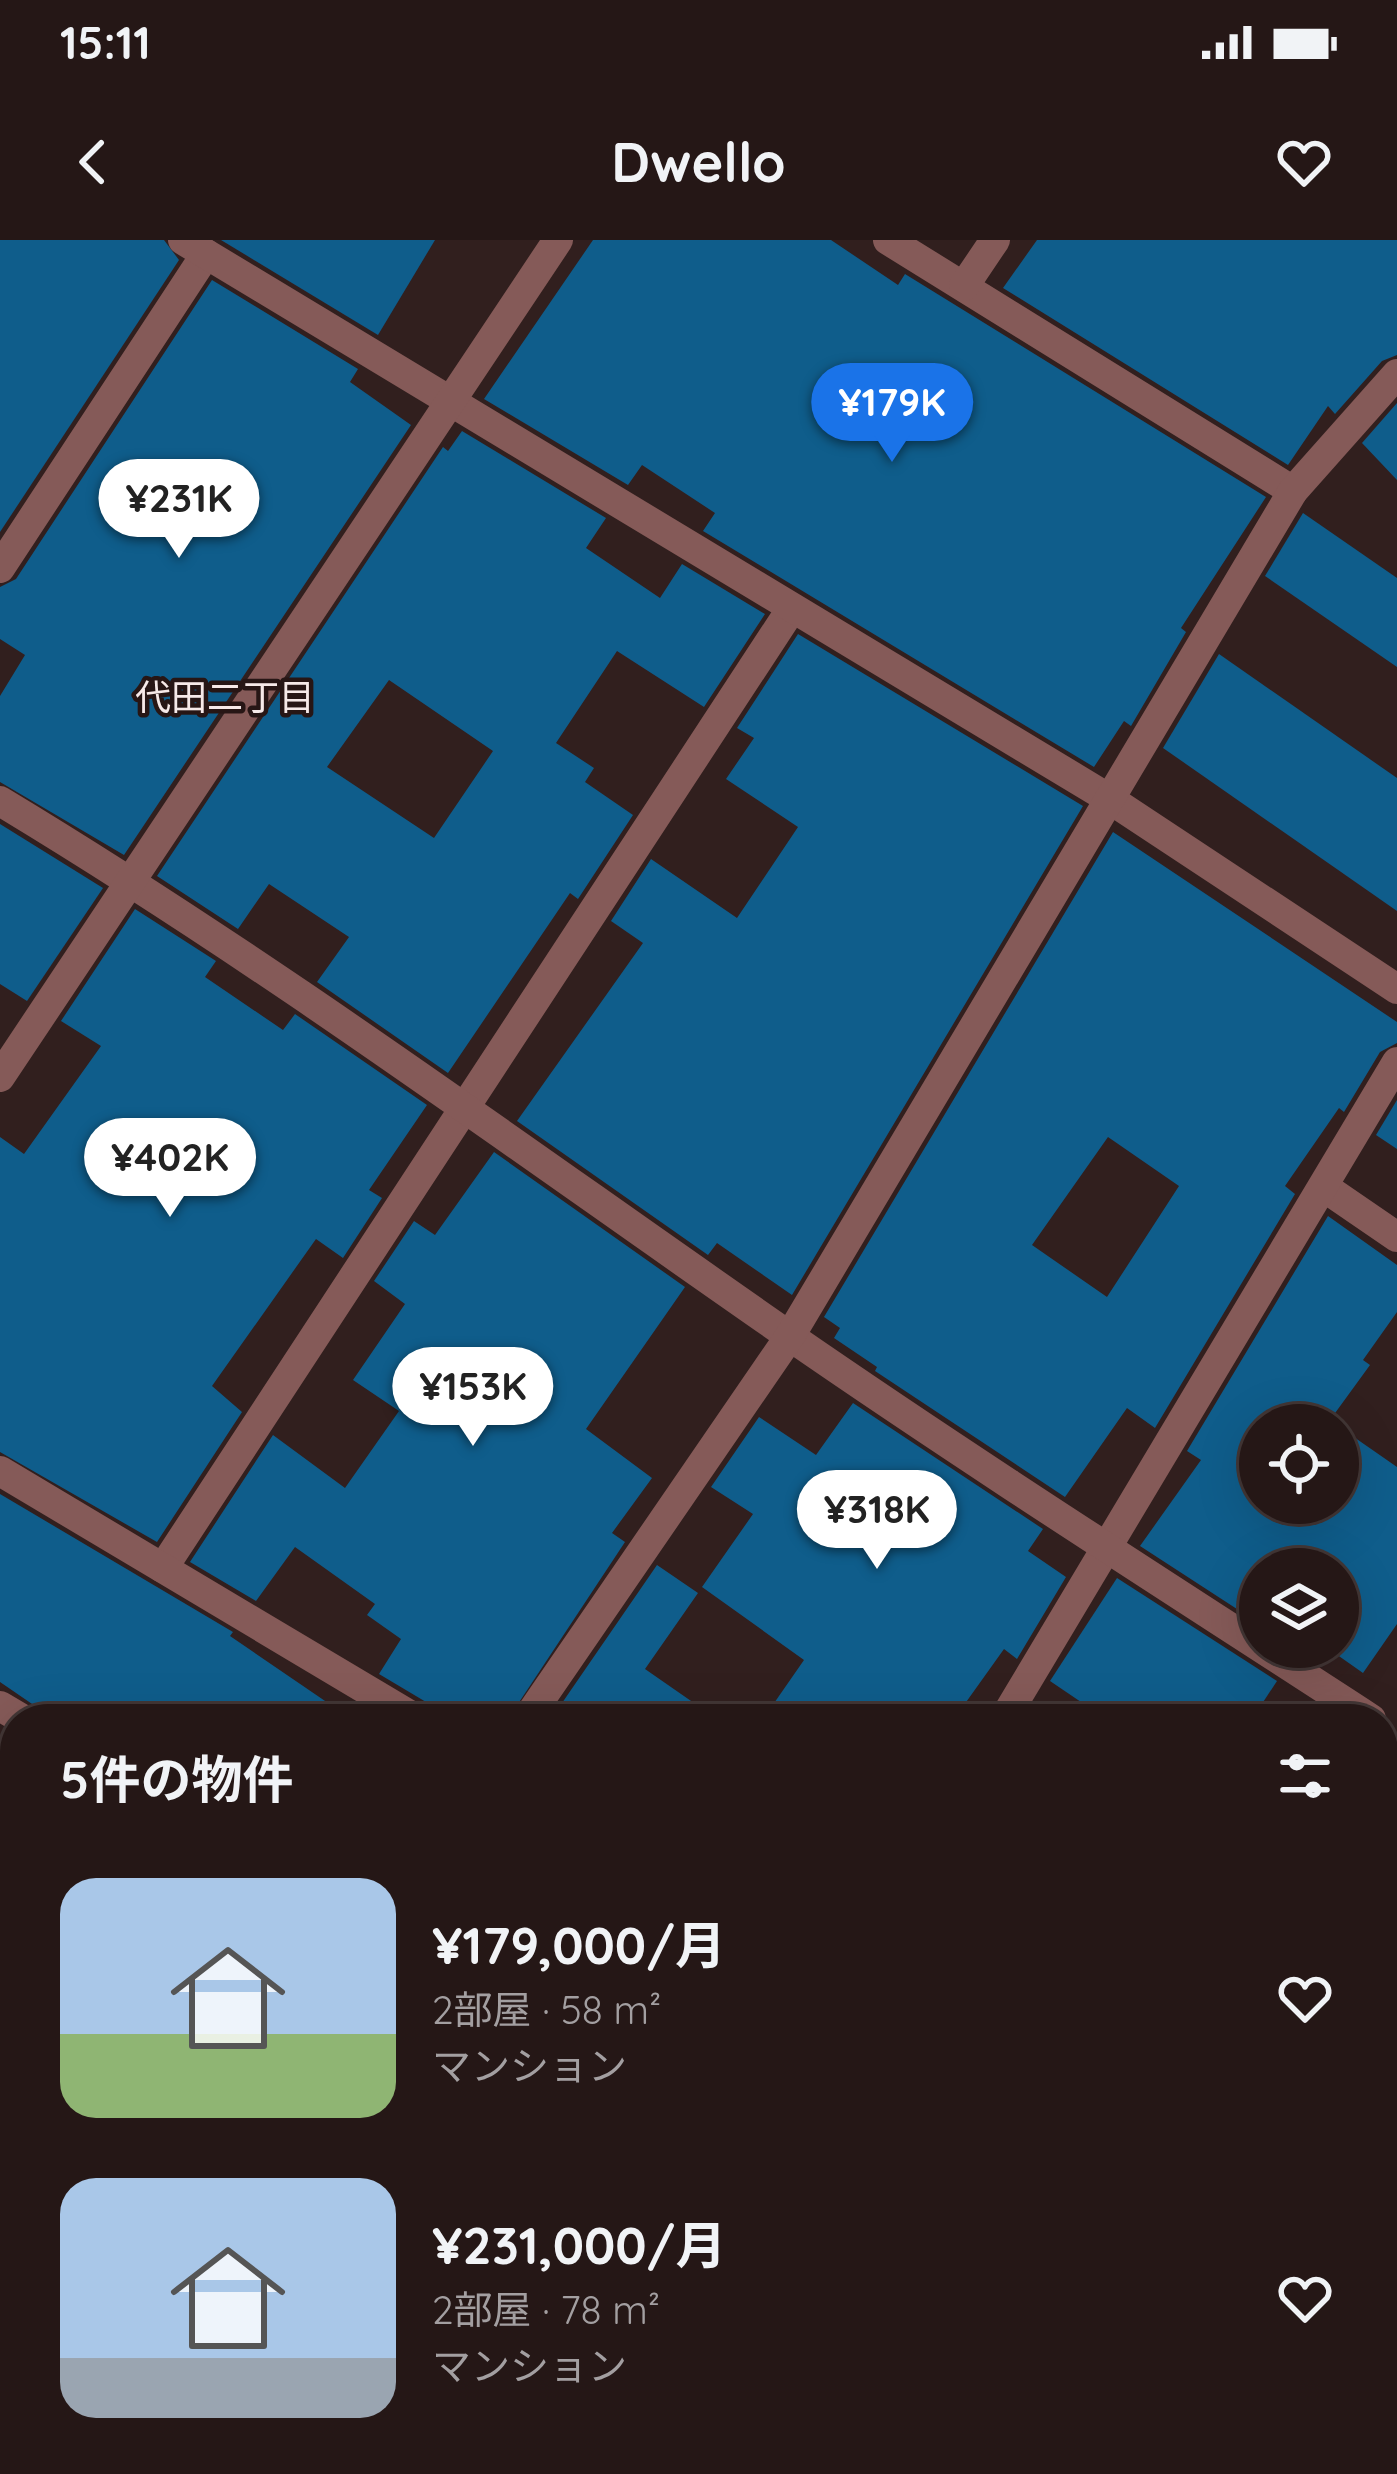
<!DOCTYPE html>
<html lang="ja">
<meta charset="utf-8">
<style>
:root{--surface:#251716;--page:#312423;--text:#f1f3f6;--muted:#a39fa1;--line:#423635;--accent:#1a73e8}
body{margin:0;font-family:Quicksand,"Noto Sans JP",sans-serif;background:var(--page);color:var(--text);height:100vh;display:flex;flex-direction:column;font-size:45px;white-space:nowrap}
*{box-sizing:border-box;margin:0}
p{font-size:39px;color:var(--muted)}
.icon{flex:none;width:66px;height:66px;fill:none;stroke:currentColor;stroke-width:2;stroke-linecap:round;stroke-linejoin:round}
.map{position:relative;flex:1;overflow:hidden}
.sheet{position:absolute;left:0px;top:1464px;width:1398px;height:771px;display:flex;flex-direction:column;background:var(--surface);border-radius:48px 48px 0 0;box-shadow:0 12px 48px #0002,0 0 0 3px var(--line)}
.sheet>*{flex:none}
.fabs{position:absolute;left:1239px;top:1164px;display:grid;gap:24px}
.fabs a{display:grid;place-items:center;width:120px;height:120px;border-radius:50%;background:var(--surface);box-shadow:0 12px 48px #0002,0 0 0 3px var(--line);font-size:60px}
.price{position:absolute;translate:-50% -102px;padding:0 27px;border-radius:42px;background:#fff;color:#222;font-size:39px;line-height:78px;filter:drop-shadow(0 3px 6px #0008)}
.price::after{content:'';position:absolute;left:50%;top:72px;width:36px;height:27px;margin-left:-18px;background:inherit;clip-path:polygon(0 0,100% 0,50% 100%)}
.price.current{background:var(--accent);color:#fff}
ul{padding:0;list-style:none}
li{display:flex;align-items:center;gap:36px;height:300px;padding:0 60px}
li span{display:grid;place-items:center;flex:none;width:336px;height:240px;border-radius:36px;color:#555}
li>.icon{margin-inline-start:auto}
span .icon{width:144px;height:144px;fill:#fffc;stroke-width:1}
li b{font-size:51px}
h2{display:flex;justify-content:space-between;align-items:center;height:144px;padding:0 60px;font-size:51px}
.status{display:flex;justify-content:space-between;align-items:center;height:84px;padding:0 60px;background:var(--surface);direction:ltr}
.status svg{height:33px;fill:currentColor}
header{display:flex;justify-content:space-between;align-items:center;height:156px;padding:0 60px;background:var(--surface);font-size:54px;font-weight:800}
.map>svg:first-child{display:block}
.building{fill:#0f5d8b;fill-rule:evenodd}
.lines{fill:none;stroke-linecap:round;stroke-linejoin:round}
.lane{stroke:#855a58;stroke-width:30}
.street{stroke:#855a58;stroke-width:30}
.labels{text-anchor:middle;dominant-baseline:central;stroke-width:9;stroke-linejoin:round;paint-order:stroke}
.neighbourhood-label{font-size:36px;fill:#f6e9e8;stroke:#271615}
</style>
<div class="status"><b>15:11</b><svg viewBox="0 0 49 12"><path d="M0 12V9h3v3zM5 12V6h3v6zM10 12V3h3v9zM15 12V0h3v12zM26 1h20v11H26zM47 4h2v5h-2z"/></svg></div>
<header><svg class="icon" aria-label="back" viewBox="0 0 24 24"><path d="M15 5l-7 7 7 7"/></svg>Dwello<svg class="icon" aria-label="heart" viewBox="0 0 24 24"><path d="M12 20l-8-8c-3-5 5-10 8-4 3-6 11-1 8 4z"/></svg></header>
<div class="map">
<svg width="1397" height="2234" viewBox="0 0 1397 2234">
<rect width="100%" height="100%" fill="#311f1e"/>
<g class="building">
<path d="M0,0H164L179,20L0,292Z"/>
<path d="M221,0H435L378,95Z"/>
<path d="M593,0H831L898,45L905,34L1266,257L1181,388L1186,392L1131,486L1124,481L1094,527L703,291L715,273L642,225L628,245L484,159Z"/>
<path d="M1037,0H1397V115L1382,121L1335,174L1328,166L1288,225L1003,48Z"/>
<path d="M212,40L358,129L350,142L411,185L124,615L0,542V456L25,415L0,399V347L16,339Z"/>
<path d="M1397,163V240L1362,203Z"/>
<path d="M462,191L606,278L586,308L660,358L682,324L765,374L704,467L617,411L556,503L594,528L585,542L633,575L578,659L570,653L448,833L317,742L349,697L269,644L238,689L157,636L443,207L448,211ZM389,440L493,511L434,598L327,527Z"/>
<path d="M1303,273L1397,338V427L1265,336Z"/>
<path d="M798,394L1083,566L792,1055L717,1003L708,1015L517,881L643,703L611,681L651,619L737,678L798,587L726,539L754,498L737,488Z"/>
<path d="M1219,414L1397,538V671L1163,508Z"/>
<path d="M0,584L103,648L27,761L0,744Z"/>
<path d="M1113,592L1397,782V803L1380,812L1344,872L1339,868L1285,946L1295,954L1155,1188L1127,1168L1065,1257L875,1131L877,1127L834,1098L840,1088L824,1077ZM1108,897L1179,946L1107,1057L1032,1005Z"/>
<path d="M135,669L216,721L205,737L283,790L295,774L427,865L369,950L382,958L343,1018L316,999L212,1146L242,1172L157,1302L0,1212V897L24,914L101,806L61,781Z"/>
<path d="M1397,860V909L1376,895Z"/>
<path d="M494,912L685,1047L586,1189L652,1238L612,1293L625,1302L508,1479H435L426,1462L379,1434L401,1399L367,1375L375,1364L295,1307L256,1361L190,1322L273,1195L345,1248L399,1171L353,1140L405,1064L374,1041L414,981L435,995Z"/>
<path d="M1328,976L1397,1025V1072L1363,1120L1370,1125L1330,1180L1336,1185H1260V1263H1338V1186L1397,1227V1384L1363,1433L1326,1407H1338V1329H1260V1384L1140,1306L1201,1220L1187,1211Z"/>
<path d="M853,1163L1043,1289L1028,1311L1066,1337L1017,1419L1004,1409L954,1479H763L804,1420L702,1347L753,1274L711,1247L759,1177L816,1215Z"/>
<path d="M0,1254L233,1392L230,1396L350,1478L357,1467L378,1479H54L0,1442Z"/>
<path d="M657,1325L698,1353L645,1429L717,1479H551Z"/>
<path d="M1117,1338L1277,1441L1252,1479H1106L1050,1441Z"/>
</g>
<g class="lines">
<g class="lane">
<path d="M888,0L1293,251"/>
<path d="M964,46L995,0"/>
<path d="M0,328L206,14"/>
<path d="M1324,947L1397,997"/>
<path d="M163,1328L792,368"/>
<path d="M0,1466L22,1479"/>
<path d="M1004,1479L1397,822"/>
<path d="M1383,2047L1397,2055"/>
<path d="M578,2234L586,2220"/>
</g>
<g class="street">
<path d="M183,0L1108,558L1397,749"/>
<path d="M0,561C272,725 527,914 788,1095C979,1227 1176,1352 1371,1479"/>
<path d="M0,837L558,0"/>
<path d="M0,1231L416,1479"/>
<path d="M527,1479L790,1096L1293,251L1397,134"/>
<path d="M1383,1638L1397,1602"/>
<path d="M0,1914L15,1924"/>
<path d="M507,2220L530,2234"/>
<path d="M0,2223L15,2201"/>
<path d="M1105,2234L1113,2220"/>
</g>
</g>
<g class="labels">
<g class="neighbourhood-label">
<text x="225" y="456">代田二丁目</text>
</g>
</g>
</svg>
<div class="fabs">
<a><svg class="icon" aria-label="locate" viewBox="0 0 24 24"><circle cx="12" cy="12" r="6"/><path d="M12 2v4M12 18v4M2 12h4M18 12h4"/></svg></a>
<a><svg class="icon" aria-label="layers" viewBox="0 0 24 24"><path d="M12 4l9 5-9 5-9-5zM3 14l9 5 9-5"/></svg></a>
</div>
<b class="price current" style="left:892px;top:225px">¥179K</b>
<b class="price" style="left:179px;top:321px">¥231K</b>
<b class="price" style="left:170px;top:980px">¥402K</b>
<b class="price" style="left:473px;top:1209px">¥153K</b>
<b class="price" style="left:877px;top:1332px">¥318K</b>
<section class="sheet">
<h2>5件の物件<svg class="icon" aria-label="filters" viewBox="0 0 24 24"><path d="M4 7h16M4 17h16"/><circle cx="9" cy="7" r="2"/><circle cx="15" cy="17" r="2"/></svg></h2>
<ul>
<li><span style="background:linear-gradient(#a9c7e8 65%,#8fb573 0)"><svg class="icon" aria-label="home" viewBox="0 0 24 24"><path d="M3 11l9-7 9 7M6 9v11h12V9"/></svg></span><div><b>¥179,000/月</b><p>2部屋 · 58 m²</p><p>マンション</p></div><svg class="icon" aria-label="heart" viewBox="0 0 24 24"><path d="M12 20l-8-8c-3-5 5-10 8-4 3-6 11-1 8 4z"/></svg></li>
<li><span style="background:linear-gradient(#a9c7e8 75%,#9aa5b1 0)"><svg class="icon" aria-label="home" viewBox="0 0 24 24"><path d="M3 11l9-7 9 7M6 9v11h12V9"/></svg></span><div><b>¥231,000/月</b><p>2部屋 · 78 m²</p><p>マンション</p></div><svg class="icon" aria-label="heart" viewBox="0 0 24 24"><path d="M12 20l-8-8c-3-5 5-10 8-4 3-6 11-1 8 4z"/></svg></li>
</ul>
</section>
</div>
